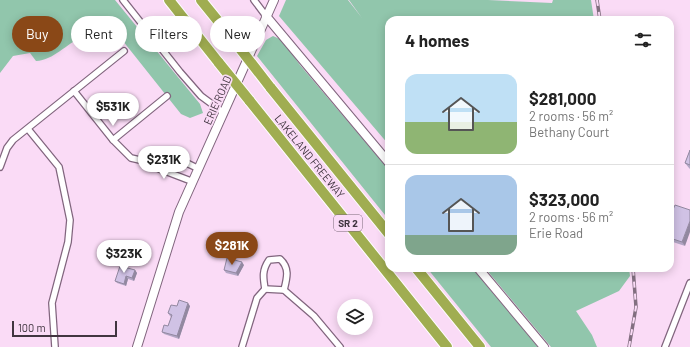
<!DOCTYPE html>
<meta charset="utf-8">
<style>
:root{--surface:#fff;--page:#f6f6f6;--text:#222;--muted:#767676;--line:#e0e0e0;--accent:#8a4817}
body{margin:0;font-family:Barlow,sans-serif;background:var(--page);color:var(--text);height:100vh;display:flex;flex-direction:column;font-size:15px;white-space:nowrap}
*{box-sizing:border-box;margin:0}
p{font-size:13px;color:var(--muted)}
.icon{flex:none;width:22px;height:22px;fill:none;stroke:currentColor;stroke-width:2;stroke-linecap:round;stroke-linejoin:round}
.map{position:relative;flex:1;overflow:hidden}
.side{position:absolute;left:385px;top:16px;width:289px;height:256px;display:flex;flex-direction:column;background:var(--surface);border-radius:12px;box-shadow:0 2px 10px #0003}
.side>*{flex:none}
.guide{position:absolute;left:12px;top:16px;width:313px;height:36px;display:flex;gap:8px}
.tools{position:absolute;left:337px;top:299px;display:grid;gap:8px}
.tools a{display:grid;place-items:center;width:36px;height:36px;border-radius:50%;background:var(--surface);box-shadow:0 2px 10px #0003;font-size:20px}
.scale{position:absolute;left:12px;bottom:10px;width:105px;box-sizing:border-box;padding-left:4px;border:2px solid #413540;border-top:0;font-size:11px;line-height:14px;white-space:nowrap;color:#413540;-webkit-text-stroke:3px #fadbf6;paint-order:stroke}
.price{position:absolute;translate:-50% -34px;padding:0 9px;border-radius:14px;background:#fff;color:#222;font-size:13px;line-height:26px;filter:drop-shadow(0 1px 2px #0008)}
.price::after{content:'';position:absolute;left:50%;top:24px;width:12px;height:9px;margin-left:-6px;background:inherit;clip-path:polygon(0 0,100% 0,50% 100%)}
.price.current{background:var(--accent);color:#fff}
ul{padding:0;list-style:none}
li{display:flex;align-items:center;gap:12px;height:100px;padding:0 20px}
li+li{border-top:1px solid var(--line)}
li span{display:grid;place-items:center;flex:none;width:112px;height:80px;border-radius:12px;color:#555}
li>.icon{margin-inline-start:auto}
span .icon{width:48px;height:48px;fill:#fffc;stroke-width:1}
li b{font-size:17px}
h2{display:flex;justify-content:space-between;align-items:center;height:48px;padding:0 20px;font-size:17px}
.tag{padding:0 14px;border-radius:18px;background:var(--surface);box-shadow:0 2px 10px #0003;font-size:14px;line-height:36px}
.tag.current{background:var(--accent);color:#fff}
.map>svg:first-child{display:block}
.green{fill:#91c6ac}
.lines{fill:none;stroke-linecap:round;stroke-linejoin:round}
.street-casing{stroke:#81657e;stroke-width:8}
.secondary-casing{stroke:#81657e;stroke-width:10}
.highway-casing{stroke:#fff;stroke-width:12}
.street{stroke:#fff;stroke-width:5.5}
.secondary{stroke:#fff;stroke-width:8}
.highway{stroke:#a0ad51;stroke-width:10}
.rail-casing{stroke:#826f80;stroke-width:3.5}
.rail{stroke:#fadbf6;stroke-width:2;stroke-dasharray:6;stroke-linecap:butt}
.highway-bridge-casing{stroke:#fff;stroke-width:12;stroke-linecap:butt}
.highway-bridge{stroke:#a0ad51;stroke-width:10}
.wall{fill:#b3a7c5}
.shaded-wall{fill:#9288a0}
.building{fill:#d0c2e5;stroke:#9288a0}
.labels{text-anchor:middle;dominant-baseline:central;stroke-width:3.5;stroke-linejoin:round;paint-order:stroke}
.shield{fill:#fadbf6;stroke:#786777;stroke-width:1}
.shield-label{font-size:10px;font-weight:bold;fill:#413540}
.street-label{font-size:11px;fill:#413540;stroke:#fadbf6}
</style>
<div class="map">
<svg width="690" height="347" viewBox="0 0 690 347">
<rect width="100%" height="100%" fill="#fadbf6"/>
<g class="green">
<path d="M0,0H115L200,104L203,113L190,118L181,114L111,26C102,29 91,32 82,37C66,44 54,60 36,61L30,53L13,56L0,73Z"/>
<path d="M286,0H348L362,18L349,0H488L552,3L553,0H591L594,20H389V145L279,16Z"/>
<path d="M273,36L282,40L300,65L389,170V220L257,56L266,40Z"/>
<path d="M427,268H472L538,347H491Z"/>
<path d="M485,268H629L630,276L619,291L576,311L592,335L597,347H551Z"/>
</g>
<g class="lines">
<g class="street-casing">
<g id="street">
<path d="M123,0L180,72L201,96L224,113"/>
<path d="M254,0L266,16"/>
<path d="M74,91L113,140L131,158L153,163L157,168L191,181"/>
<path d="M28,129L59,167L70,220L68,242L52,303L55,347"/>
<path d="M113,140L167,96"/>
<path d="M153,163C165,151 185,162 197,168"/>
<path d="M0,167L7,148L13,140L124,51"/>
<path d="M265,289L284,290L314,316L340,347"/>
<path d="M242,347L257,298L265,289C263,277 262,270 269,260L280,259C290,268 287,278 284,290"/>
<path d="M665,347L690,283"/>
</g>
</g>
<g class="secondary-casing">
<g id="secondary">
<path d="M266,16L389,163"/>
<path d="M478,268L544,347"/>
<path d="M137,347L179,212L274,0"/>
</g>
</g>
<g class="highway-casing">
<g id="highway">
<path d="M169,0L219,63"/>
<path d="M201,0L231,37"/>
<path d="M270,87L389,234"/>
<path d="M249,100L447,347"/>
<path d="M416,268L480,347"/>
</g>
</g>
<use href="#street" class="street"/>
<use href="#secondary" class="secondary"/>
<use href="#highway" class="highway"/>
<g class="rail-casing">
<g id="rail">
<path d="M597,0L600,20"/>
<path d="M629,347L636,307L633,268"/>
</g>
</g>
<use href="#rail" class="rail"/>
<g class="highway-bridge-casing">
<g id="highway-bridge">
<path d="M231,37L270,87"/>
<path d="M219,63L249,100"/>
</g>
</g>
<use href="#highway-bridge" class="highway-bridge"/>
</g>
<g class="wall">
<path d="M690,150V169L689,168L685,163Z"/>
<path d="M670,217L685,246L670,241Z"/>
<path d="M244,265L238,276L226,273L224,270Z"/>
<path d="M135,270L137,273L134,281L128,279L126,286L117,283L115,281Z"/>
<path d="M177,306H190L179,339L164,334L162,332L168,326L171,317L170,316L168,313Z"/>
</g>
<g class="shaded-wall">
<path d="M690,221V232L685,246L682,242Z"/>
<path d="M242,262L244,265L238,276L236,273Z"/>
<path d="M135,270L137,273L134,281L132,278Z"/>
<path d="M126,276L128,279L126,286L124,284Z"/>
<path d="M188,303L190,306L179,339L177,336Z"/>
</g>
<g class="building">
<path d="M690,150V165L685,163Z"/>
<path d="M675,205L690,210V221L682,242L670,238V217Z"/>
<path d="M227,258L242,262L236,273L224,270Z"/>
<path d="M120,266L135,270L132,278L126,276L124,284L115,281Z"/>
<path d="M179,300L188,303L177,336L162,332L164,325L168,326L172,315L168,313L171,305L177,306Z"/>
</g>
<g class="labels">
<rect class="shield" x="334" y="215" width="28" height="16" rx="3"/>
<g class="shield-label">
<text x="348" y="223">SR 2</text>
</g>
<g class="street-label">
<text transform="translate(217 100) rotate(-66)">ERIE ROAD</text>
<text transform="translate(310 156) rotate(51)">LAKELAND FREEWAY</text>
</g>
</g>
</svg>
<div class="tools">
<a><svg class="icon" aria-label="layers" viewBox="0 0 24 24"><path d="M12 4l9 5-9 5-9-5zM3 14l9 5 9-5"/></svg></a>
</div>
<div class="scale">100 m</div>
<b class="price" style="left:113px;top:127px">$531K</b>
<b class="price" style="left:164px;top:180px">$231K</b>
<b class="price current" style="left:232px;top:266px">$281K</b>
<b class="price" style="left:124px;top:274px">$323K</b>
<div class="guide">
<a class="tag current">Buy</a>
<a class="tag">Rent</a>
<a class="tag">Filters</a>
<a class="tag">New</a>
</div>
<section class="side">
<h2>4 homes<svg class="icon" aria-label="filters" viewBox="0 0 24 24"><path d="M4 7h16M4 17h16"/><circle cx="9" cy="7" r="2"/><circle cx="15" cy="17" r="2"/></svg></h2>
<ul>
<li><span style="background:linear-gradient(#bfe0f5 60%,#8fb573 0)"><svg class="icon" aria-label="home" viewBox="0 0 24 24"><path d="M3 11l9-7 9 7M6 9v11h12V9"/></svg></span><div><b>$281,000</b><p>2 rooms · 56 m²</p><p>Bethany Court</p></div></li>
<li><span style="background:linear-gradient(#a9c7e8 75%,#7fa58c 0)"><svg class="icon" aria-label="home" viewBox="0 0 24 24"><path d="M3 11l9-7 9 7M6 9v11h12V9"/></svg></span><div><b>$323,000</b><p>2 rooms · 56 m²</p><p>Erie Road</p></div></li>
</ul>
</section>
</div>
